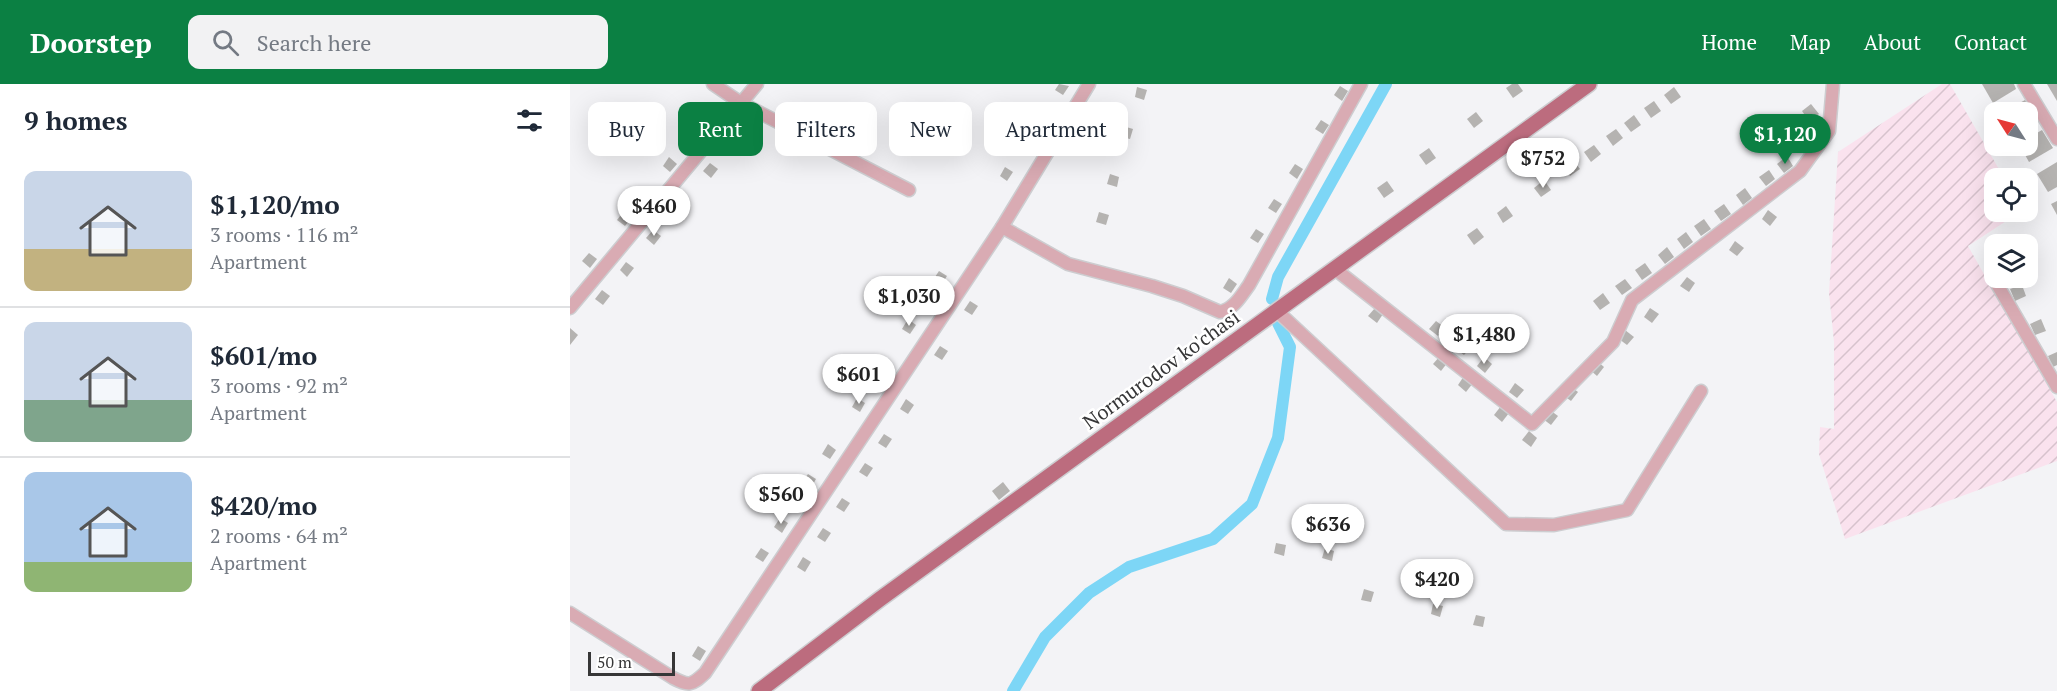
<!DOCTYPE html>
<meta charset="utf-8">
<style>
:root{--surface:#fff;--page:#f2f2f3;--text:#1f2937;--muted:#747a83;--line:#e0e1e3;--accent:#0b8043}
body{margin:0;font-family:"PT Serif",serif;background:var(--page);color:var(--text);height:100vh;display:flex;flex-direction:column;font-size:22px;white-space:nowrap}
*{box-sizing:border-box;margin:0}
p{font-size:20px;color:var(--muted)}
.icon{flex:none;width:33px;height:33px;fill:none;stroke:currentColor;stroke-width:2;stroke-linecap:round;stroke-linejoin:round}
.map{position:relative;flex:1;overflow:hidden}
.sheet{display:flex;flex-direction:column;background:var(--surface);width:570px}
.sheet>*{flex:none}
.guide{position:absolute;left:18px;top:18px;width:570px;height:54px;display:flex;gap:12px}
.needle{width:39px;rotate:306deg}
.controls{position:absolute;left:1414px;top:18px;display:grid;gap:12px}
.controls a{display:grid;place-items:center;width:54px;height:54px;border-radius:12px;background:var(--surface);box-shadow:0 6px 24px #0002;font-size:30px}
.scale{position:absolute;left:18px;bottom:15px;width:87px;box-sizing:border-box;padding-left:6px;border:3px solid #363637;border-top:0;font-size:16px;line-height:21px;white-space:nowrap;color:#363637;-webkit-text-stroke:4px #fff;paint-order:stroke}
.price{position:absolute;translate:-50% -51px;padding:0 14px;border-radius:21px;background:#fff;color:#222;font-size:20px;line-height:39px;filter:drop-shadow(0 2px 3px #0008)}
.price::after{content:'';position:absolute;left:50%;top:36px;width:18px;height:14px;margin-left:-9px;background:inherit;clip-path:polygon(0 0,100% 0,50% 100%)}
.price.selected{background:var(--accent);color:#fff}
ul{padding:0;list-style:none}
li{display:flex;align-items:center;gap:18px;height:150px;padding:0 24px}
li+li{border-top:2px solid var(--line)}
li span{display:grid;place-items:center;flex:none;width:168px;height:120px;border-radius:12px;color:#555}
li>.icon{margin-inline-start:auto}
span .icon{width:72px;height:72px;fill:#fffc;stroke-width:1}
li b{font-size:26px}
h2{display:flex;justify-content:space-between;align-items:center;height:72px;padding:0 24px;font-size:26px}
.chip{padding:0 21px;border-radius:12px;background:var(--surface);box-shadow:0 6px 24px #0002;font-size:21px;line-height:54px}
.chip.selected{background:var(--accent);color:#fff}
header{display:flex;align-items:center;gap:36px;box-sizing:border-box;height:84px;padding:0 30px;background:var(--accent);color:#fff}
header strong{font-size:28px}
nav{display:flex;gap:33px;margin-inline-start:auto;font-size:21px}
.search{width:420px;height:54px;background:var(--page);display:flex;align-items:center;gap:15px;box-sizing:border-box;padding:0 21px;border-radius:12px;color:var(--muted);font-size:22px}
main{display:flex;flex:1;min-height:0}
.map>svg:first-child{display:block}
.industrial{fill:url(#industrial-furrows)}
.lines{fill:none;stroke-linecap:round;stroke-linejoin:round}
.canal{stroke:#7dd6f6;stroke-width:12}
.building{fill:#b5b3b1}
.minor-casing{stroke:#cdcdd0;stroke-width:15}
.major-casing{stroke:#cdcdd0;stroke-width:18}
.minor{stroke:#d9abb3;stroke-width:12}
.major{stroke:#bc6c7e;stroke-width:15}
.labels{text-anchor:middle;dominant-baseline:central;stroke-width:5;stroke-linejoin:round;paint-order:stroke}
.street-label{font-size:20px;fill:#363637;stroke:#fff}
</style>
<header>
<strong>Doorstep</strong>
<div class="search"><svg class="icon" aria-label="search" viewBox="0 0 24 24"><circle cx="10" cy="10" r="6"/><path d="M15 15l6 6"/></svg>Search here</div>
<nav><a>Home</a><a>Map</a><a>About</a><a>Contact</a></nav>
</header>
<main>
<section class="sheet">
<h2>9 homes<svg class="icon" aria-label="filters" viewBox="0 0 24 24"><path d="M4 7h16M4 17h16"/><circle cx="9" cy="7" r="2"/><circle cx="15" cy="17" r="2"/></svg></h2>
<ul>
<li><span style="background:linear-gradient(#c9d6e8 65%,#c2b280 0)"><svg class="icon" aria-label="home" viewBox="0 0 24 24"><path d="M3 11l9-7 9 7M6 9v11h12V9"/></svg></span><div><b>$1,120/mo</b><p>3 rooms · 116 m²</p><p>Apartment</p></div></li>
<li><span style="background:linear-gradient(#c9d6e8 65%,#7fa58c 0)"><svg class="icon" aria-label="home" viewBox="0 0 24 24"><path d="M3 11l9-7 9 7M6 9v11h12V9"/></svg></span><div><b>$601/mo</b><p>3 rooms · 92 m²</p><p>Apartment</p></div></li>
<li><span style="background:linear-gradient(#a9c7e8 75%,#8fb573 0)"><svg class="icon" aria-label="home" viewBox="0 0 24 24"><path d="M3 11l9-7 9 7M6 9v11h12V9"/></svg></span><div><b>$420/mo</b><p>2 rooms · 64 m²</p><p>Apartment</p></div></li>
</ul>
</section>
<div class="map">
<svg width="1487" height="607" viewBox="0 0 1487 607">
<defs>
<pattern id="industrial-furrows" width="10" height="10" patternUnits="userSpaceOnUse" patternTransform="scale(1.5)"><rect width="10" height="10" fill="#fae2ee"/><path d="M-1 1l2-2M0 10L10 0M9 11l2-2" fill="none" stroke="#d7c2cd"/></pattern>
</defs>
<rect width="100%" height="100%" fill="#f3f3f6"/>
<path class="industrial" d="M1372,0H1380L1434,94H1425V128H1450L1398,162L1487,318V377L1275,455L1249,370L1250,343L1264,345V258L1259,209L1268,68Z"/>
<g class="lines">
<g class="canal">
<path d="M702,215L708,193L816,0"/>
<path d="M443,607L475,553L519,509L559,483L643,455L682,420L708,354L720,263L708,239"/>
</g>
</g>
<g class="building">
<path d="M489,0L499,2L493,11L485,6Z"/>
<path d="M942,0H948L953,7L943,14L936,4Z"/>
<path d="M1412,0H1444L1446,5L1423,19Z"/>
<path d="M1477,0H1487V17Z"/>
<path d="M770,2L778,7L772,17L764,11Z"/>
<path d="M567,3L577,6L574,16L565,13Z"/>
<path d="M1104,3L1111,13L1101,20L1094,11Z"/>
<path d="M1455,16L1466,34L1458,38V28H1433Z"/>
<path d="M1084,17L1091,27L1081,34L1074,24Z"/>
<path d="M1241,20L1249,30L1239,37L1232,27Z"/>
<path d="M471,28L479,34L473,43L465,38Z"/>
<path d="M906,28L913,37L904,44L897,35Z"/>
<path d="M1064,31L1071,41L1061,48L1054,39Z"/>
<path d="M1220,35L1227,44L1217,52L1210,42Z"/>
<path d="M751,36L759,41L753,50L745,45Z"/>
<path d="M553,42L563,45L560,55L551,53Z"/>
<path d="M1046,45L1053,54L1043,62L1036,52Z"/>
<path d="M1472,46L1483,64L1459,78L1450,62H1458V54Z"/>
<path d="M172,50L180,56L175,64L166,59Z"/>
<path d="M457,50L465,55L459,64L451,59Z"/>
<path d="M1024,61L1031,70L1021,78L1014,68Z"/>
<path d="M859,64L866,74L856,81L849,71Z"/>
<path d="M1217,72L1223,82L1214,89L1207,80Z"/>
<path d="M99,73L107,80L100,88L93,82Z"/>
<path d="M1003,76L1010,85L1000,92L993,83Z"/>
<path d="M1487,78V103L1478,108L1467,90Z"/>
<path d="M140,79L148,85L141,94L133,87Z"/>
<path d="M725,80L733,85L727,95L719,89Z"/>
<path d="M435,83L443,88L437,97L430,92Z"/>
<path d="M1199,86L1205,95L1196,102L1189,93Z"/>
<path d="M540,90L549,93L547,103L537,100Z"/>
<path d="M974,96L981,106L971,113L964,104Z"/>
<path d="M817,97L824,107L814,114L807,104Z"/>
<path d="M1175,104L1182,114L1173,121L1166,111Z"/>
<path d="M704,115L712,120L706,129L698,124Z"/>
<path d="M108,117L116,123L108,132L101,125Z"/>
<path d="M1487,117V131L1481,120Z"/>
<path d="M1154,120L1161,130L1151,137L1144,127Z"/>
<path d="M936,122L943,132L933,139L927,129Z"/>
<path d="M1198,126L1207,133L1200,142L1192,135Z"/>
<path d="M54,127L62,133L55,142L47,136Z"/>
<path d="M529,128L539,131L536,141L526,138Z"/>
<path d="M1134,135L1141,145L1131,152L1124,142Z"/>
<path d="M907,144L914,153L904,161L897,151Z"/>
<path d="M686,145L694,150L688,159L680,154Z"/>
<path d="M83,146L91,152L84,161L76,154Z"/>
<path d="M1116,148L1123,158L1114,165L1107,155Z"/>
<path d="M1165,157L1174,164L1167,172L1159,166Z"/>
<path d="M1097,163L1104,173L1095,180L1088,171Z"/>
<path d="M19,169L27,175L20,184L12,177Z"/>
<path d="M56,178L64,184L57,193L50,186Z"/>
<path d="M1075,179L1082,189L1072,196L1065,186Z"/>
<path d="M369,187L377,192L371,201L363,196Z"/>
<path d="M1117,193L1125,199L1119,208L1110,202Z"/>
<path d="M659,194L667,200L661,209L653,204Z"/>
<path d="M1055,195L1062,204L1052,211L1045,202Z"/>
<path d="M1452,201L1456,212L1445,217L1440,205Z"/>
<path d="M32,206L40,212L33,221L25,215Z"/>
<path d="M1033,209L1040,219L1030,226L1023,217Z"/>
<path d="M400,217L408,222L402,231L394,226Z"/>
<path d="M805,224L813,230L807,239L798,232Z"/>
<path d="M1080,224L1089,230L1082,239L1074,233Z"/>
<path d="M338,235L346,241L340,250L332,245Z"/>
<path d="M1471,235L1476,247L1465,251L1460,240Z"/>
<path d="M866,237L874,243L868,252L859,245Z"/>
<path d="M0,244L8,251L0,261Z"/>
<path d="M1055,246L1064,253L1057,261L1049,255Z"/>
<path d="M892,256L901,263L894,271L886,265Z"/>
<path d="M370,262L378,267L372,276L364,271Z"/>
<path d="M1487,268V281L1483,283L1478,272Z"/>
<path d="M870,272L878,278L871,287L863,280Z"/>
<path d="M914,273L922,280L915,289L907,282Z"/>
<path d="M1026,276L1034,283L1027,292L1019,285Z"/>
<path d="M311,277L319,283L313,292L305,287Z"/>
<path d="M894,292L903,299L896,308L888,301Z"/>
<path d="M945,299L954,306L947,314L939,308Z"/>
<path d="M1000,302L1008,308L1001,317L993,311Z"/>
<path d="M287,314L295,319L290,328L282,323Z"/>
<path d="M336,315L344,321L338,330L330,325Z"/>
<path d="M931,322L939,329L932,338L924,331Z"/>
<path d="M980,326L988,332L981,341L973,335Z"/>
<path d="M959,347L967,354L961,363L952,356Z"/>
<path d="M314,350L322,355L316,364L308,359Z"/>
<path d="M258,360L266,366L260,375L252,370Z"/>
<path d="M295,379L303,384L297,393L289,388Z"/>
<path d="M238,390L246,395L241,404L232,399Z"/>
<path d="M433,398L440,407L429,416L422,407Z"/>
<path d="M272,414L280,419L274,428L266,423Z"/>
<path d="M210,434L218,439L212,449L204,443Z"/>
<path d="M253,444L261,449L255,458L247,453Z"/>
<path d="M706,459L716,461L714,472L704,469Z"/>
<path d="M191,464L199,469L193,478L185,473Z"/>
<path d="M755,464L764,467L762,477L752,474Z"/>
<path d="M233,473L241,478L235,488L227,483Z"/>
<path d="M794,505L804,508L801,518L791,516Z"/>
<path d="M863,520L873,522L870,533L861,530Z"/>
<path d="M906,531L915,533L913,543L903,541Z"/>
<path d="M128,562L136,567L130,577L122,572Z"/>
</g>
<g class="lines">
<g class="minor-casing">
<g id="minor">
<path d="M143,0L171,19L339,106"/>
<path d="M1454,0L1487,55"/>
<path d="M432,143L498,180L582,202L613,212L650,228C664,225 671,212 679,201L791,0"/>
<path d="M765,185L962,340L1043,258L1062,216L1230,87L1259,47L1263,0"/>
<path d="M1424,195L1487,303"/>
<path d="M0,224L187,0"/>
<path d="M707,227L936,440L984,441L1057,426L1131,307"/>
<path d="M0,529L103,594C119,602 121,602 135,589L432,143L519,0"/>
</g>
</g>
<g class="major-casing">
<path id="major" d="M189,607L310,515L1019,0"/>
</g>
<use href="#minor" class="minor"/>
<use href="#major" class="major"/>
</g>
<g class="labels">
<g class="street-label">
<text transform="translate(591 285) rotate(-36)">Normurodov ko'chasi</text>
</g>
</g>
</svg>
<div class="controls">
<a><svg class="needle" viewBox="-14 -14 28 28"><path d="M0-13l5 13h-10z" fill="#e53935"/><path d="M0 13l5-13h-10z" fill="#747a83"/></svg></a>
<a><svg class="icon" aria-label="locate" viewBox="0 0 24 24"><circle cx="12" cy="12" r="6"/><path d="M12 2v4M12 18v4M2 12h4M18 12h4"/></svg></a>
<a><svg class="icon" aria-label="layers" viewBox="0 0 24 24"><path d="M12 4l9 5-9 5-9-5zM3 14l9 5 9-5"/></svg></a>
</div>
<div class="scale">50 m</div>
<b class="price selected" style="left:1215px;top:81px">$1,120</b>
<b class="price" style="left:973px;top:105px">$752</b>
<b class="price" style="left:84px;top:153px">$460</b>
<b class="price" style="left:339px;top:243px">$1,030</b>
<b class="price" style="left:914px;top:281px">$1,480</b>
<b class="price" style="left:289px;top:321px">$601</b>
<b class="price" style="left:211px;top:441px">$560</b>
<b class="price" style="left:758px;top:471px">$636</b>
<b class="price" style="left:867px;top:526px">$420</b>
<div class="guide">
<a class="chip">Buy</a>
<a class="chip selected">Rent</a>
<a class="chip">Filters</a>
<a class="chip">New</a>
<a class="chip">Apartment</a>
</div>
</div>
</main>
